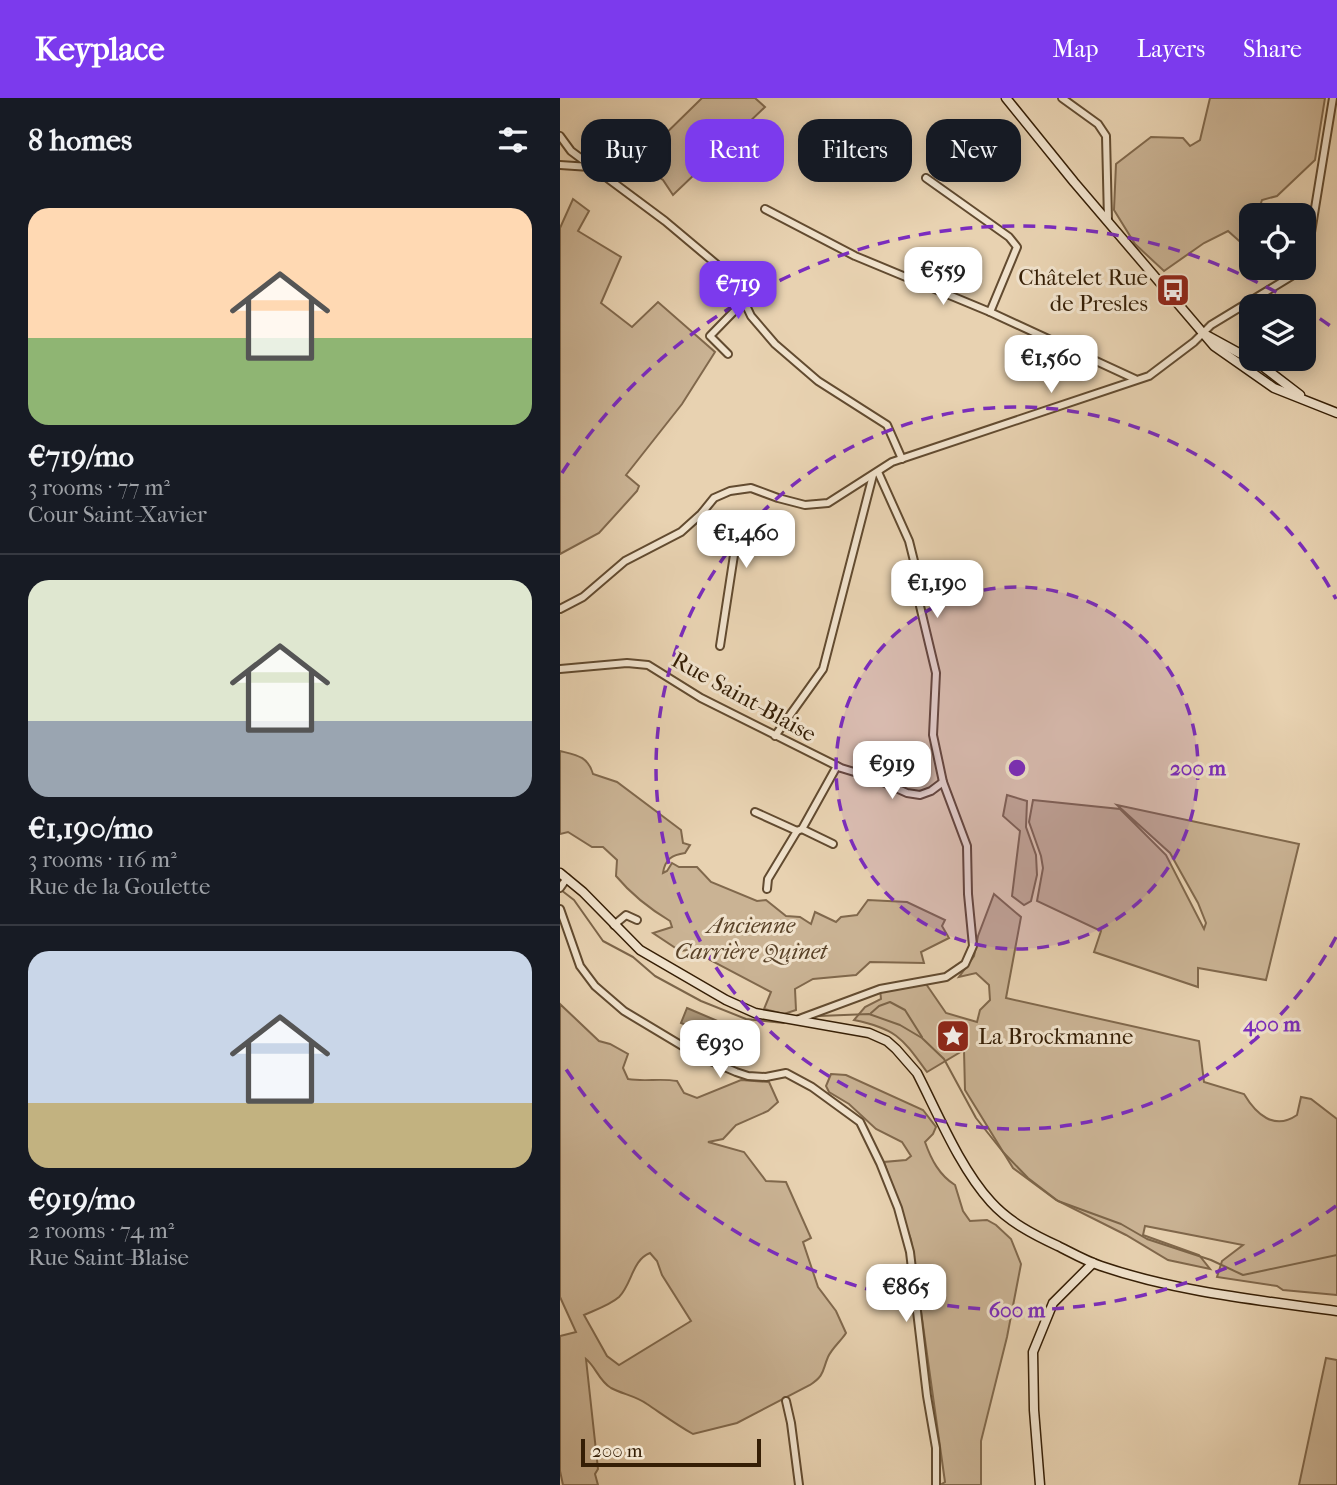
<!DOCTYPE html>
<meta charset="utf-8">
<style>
:root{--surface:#171b24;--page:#242831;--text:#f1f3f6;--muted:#9ea1a6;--line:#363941;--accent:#7c3aed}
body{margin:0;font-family:"IM FELL French Canon",serif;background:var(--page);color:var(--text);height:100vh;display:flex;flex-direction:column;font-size:26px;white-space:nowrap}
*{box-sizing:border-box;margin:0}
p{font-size:23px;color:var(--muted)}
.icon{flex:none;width:38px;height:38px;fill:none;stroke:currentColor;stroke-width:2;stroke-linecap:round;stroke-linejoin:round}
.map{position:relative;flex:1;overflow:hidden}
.drawer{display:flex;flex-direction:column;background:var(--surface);width:560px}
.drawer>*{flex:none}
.top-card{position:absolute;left:21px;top:21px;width:651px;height:63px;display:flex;gap:14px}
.tools{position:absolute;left:679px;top:105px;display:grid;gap:14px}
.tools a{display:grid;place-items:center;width:77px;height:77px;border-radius:14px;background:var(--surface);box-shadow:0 4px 18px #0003;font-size:35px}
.scale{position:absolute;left:21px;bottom:18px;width:180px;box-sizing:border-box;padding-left:7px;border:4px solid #351e05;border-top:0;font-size:19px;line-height:24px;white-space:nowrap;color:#351e05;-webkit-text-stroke:5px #f0e2cc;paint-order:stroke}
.price{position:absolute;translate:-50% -60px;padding:0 16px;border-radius:14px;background:#fff;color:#222;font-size:23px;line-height:46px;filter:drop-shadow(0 2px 4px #0008)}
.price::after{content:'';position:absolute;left:50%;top:42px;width:21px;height:16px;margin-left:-10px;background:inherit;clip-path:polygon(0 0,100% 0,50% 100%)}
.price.on{background:var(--accent);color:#fff}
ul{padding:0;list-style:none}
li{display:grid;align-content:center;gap:14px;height:371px;padding:0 28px}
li+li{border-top:2px solid var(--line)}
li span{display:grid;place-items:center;height:217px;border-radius:21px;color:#555}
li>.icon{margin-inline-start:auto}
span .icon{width:126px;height:126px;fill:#fffc;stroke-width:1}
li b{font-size:30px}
h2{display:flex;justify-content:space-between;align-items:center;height:84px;padding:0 28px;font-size:30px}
.tag{padding:0 24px;border-radius:21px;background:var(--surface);box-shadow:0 4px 18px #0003;font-size:24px;line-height:63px}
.tag.on{background:var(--accent);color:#fff}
header{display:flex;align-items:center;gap:42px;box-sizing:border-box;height:98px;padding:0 35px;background:var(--accent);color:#fff}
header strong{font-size:33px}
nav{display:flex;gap:38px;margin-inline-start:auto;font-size:24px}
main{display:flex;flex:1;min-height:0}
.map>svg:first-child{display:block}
.green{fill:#cab394;stroke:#80684c;stroke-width:2;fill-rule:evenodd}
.water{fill:#ab9577;stroke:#7c6549;stroke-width:2}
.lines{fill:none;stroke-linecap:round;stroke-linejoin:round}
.stream{stroke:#7c6549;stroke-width:2}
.street-casing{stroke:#624b30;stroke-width:10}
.secondary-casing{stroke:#351e05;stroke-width:11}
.street{stroke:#f0e2cc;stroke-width:6}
.secondary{stroke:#f0e2cc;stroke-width:8}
.ring{fill:none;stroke:#7b2cbf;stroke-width:3.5;stroke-dasharray:12 9}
.labels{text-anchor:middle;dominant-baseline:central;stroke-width:6;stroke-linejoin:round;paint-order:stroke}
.poi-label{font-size:23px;fill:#351e05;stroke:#f0e2cc;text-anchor:end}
.street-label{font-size:23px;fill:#351e05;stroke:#f0e2cc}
.park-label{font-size:23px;font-style:italic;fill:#5a4329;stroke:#f0e2cc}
.centre{fill:#7b2cbf;stroke:#f0e2cc;stroke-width:3.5}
.ring-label{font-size:21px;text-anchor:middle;font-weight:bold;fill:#7b2cbf;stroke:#f0e2cc;stroke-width:6;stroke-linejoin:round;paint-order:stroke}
</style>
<header>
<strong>Keyplace</strong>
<nav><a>Map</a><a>Layers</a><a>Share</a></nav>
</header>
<main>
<section class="drawer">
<h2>8 homes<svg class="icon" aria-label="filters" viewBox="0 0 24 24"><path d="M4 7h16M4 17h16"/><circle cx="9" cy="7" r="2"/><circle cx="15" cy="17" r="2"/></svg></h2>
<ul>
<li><span style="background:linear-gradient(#ffd9b3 60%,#8fb573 0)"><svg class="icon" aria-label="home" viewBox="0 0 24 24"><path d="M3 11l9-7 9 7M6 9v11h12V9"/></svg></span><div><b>€719/mo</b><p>3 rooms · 77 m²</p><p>Cour Saint-Xavier</p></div></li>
<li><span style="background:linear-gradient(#dfe7d0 65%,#9aa5b1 0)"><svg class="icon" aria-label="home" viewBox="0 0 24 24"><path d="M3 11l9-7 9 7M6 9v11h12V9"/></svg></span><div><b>€1,190/mo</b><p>3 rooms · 116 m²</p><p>Rue de la Goulette</p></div></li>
<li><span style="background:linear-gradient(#c9d6e8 70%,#c2b280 0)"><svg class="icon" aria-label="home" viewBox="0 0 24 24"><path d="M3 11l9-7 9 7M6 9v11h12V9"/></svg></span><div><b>€919/mo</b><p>2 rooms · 74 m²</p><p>Rue Saint-Blaise</p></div></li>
</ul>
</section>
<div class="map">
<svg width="777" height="1387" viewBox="0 0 777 1387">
<rect width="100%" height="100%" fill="#e8d2b1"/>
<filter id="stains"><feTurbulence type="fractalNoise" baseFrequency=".00286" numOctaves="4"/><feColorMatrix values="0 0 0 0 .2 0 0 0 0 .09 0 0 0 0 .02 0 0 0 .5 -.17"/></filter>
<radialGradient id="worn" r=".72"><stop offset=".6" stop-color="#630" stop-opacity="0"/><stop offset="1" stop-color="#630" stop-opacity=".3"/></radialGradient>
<g class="green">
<path d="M142,0H195L205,9L113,97L103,82L79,67L62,80L49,71L43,61L70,45L81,52L88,53Z"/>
<path d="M650,0H765L755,62L717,98L702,102L697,117H691V149L687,150L668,133L644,145L604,173L575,146L554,112L556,66L591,39L623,40L630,48L640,42Z"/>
<path d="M13,101L29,113L18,133L61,159L41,205L72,229L98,204L155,254L122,306L66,377L79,388L77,393L39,435L0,456V130Z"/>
<path d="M0,653C16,657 28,658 33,676L57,684L121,732L123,745L130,747L125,755C112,757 105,761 103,775L107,773L112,765L119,769H137L151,784L197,803L206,802L226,818L240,819L251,826L255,814L276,824L281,819L297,817L308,802L347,804L385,822L382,828L389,840L361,854L364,865L310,864L296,877L253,881L235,891L236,912L224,916L204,911L211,894L150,862L136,851L120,853L93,835L112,829L110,823C90,811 71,796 56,778L57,762L43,749H32L8,734L0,736Z"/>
<path d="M447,697L467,703L466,729L476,757L477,777L471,803L464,807L452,798L460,733L443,718Z"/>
<path d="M473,702L560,711L606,757L644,831L646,825L638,805L610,755L557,707L739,746L706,882L638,870V889L534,854L541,833L477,803L483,770L481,758L469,724Z"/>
<path d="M434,796L461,819L446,900L639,943L644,984L684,996C696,1016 714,1033 737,1017L741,999L751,1001L777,1021V1197L723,1192L717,1188L657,1179L662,1163L683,1147L585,1128L583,1137L639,1157L650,1171L608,1162L566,1137L496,1102L453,1070L405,992L404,952L367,974C342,940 337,931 294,922L305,909L321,901L320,891L364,883L386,915L417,924L420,912L430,902L429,887L416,875L399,879L414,858L418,838Z"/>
<path d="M0,906L39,943L50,946L68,956L63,970L68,981C85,984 100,980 117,983L124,995L137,1000L181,982L209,984L218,1004L208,1013L176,1027L163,1041L148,1044L184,1054L206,1083L226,1084L251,1140L243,1144L258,1189L276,1213L286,1235C281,1243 272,1250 268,1259C262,1273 265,1277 250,1287L177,1325L133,1336C117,1327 102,1316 87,1306C76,1298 62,1296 51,1290C39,1283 36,1269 26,1261L38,1371L35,1376L38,1387H3L0,1373V1238L16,1234L0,1199ZM90,1155L97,1163L102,1177L131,1223L59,1267L47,1258L24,1217C35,1212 50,1207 59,1199C72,1186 72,1162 90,1155Z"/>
<path d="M271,976L286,977L363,1012L376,1029L373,1036L365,1044C371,1061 379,1077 395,1087L403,1113L410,1123L427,1122L436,1127L451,1141L461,1166L447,1239L421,1343V1387H380L385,1384L351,1142L324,1064L346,1062L351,1058L342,1044L316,1031L289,1006L269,994L266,988Z"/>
<path d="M766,1260L777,1262V1387H739Z"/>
</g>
<path class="water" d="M127,910L167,927L163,936L135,931L121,925Z"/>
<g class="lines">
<g class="stream">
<path d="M1,792L14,802L43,843L73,859L95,878L141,903L186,921L224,925"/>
<path d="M311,915L319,908L330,904L345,912L362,939"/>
<path d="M259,918L309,916L340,927L362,940L384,961L416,1020L443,1054L468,1080L498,1103L561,1126L587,1141L651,1162L683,1177L777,1157"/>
</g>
<g class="street-casing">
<g id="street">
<path d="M502,0L538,26L546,38L548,122"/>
<path d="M0,38L11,53L105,123L161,170L176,186L191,218L215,246L258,283L327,327L342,361"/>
<path d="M0,67L30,69"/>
<path d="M366,80L449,139L457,149L430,214"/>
<path d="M205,111L295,158L430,214L575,281"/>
<path d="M744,160L748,153L773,0"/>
<path d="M168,256L150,238L184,203"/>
<path d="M143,414L171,447L174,457L160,548"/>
<path d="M0,511L23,499L65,463L121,434L141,416L154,400L170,393L191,390L218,400L245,407L268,405L332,364L589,278L634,244L651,227L735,176L738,170"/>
<path d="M0,571L67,565L88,567L141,600L281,670L314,680L347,695L360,697L371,693L383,684"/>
<path d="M215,638L263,571L313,377"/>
<path d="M195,714L237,733"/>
<path d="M242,731L273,746"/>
<path d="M237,733L242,731L277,668"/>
<path d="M0,790L7,780"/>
<path d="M207,791L208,781L237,733"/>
<path d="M0,811L20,868L35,888L64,913L139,958L176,974L188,978L206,979L226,975L252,989L300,1024L320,1065L338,1110L350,1154L367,1298L376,1350V1387"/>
<path d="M54,827L66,817L77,822"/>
<path d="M239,921L320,891L386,879L405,866L413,848L408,796L407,748L383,684L373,637L376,575L360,508L354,463L349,443L318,374"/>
<path d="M226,1303L231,1325L239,1387"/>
</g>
</g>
<g class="secondary-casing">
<g id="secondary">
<path d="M446,0L514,84L654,248L714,290L777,315"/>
<path d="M648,238L701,267L740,297"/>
<path d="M0,775L23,794L80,852L166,902L195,915L309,935L327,943L336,951L357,975C378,1016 400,1070 431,1104C449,1124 474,1137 498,1148C512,1155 526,1163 541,1168C617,1194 698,1202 777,1213"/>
<path d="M480,1387L474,1312L473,1254L493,1205L533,1165"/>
</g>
</g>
<use href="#street" class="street"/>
<use href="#secondary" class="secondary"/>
</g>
<circle cx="457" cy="670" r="181" fill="#7b2cbf" fill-opacity=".12"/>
<g class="ring">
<circle cx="457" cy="670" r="181"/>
<path d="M776 839A361 361 0 1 1 776 501"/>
<path d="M776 1108A542 542 0 0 1 2 965M2 375A542 542 0 0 1 776 232"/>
</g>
<defs>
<g id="bus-square" transform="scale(1.75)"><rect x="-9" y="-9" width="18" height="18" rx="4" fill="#8f2418" stroke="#f0e2cc"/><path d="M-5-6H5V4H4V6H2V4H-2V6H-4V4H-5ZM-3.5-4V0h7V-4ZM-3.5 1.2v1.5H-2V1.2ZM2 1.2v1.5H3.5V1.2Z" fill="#fff"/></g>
<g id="sight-square" transform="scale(1.75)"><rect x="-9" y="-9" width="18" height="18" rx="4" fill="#8f2418" stroke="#f0e2cc"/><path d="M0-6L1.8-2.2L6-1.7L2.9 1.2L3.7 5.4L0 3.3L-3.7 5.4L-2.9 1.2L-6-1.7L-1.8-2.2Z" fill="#fff"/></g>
</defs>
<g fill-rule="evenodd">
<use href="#bus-square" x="613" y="192"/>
<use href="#sight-square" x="393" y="938"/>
</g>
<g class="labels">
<g class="poi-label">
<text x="588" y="179">Châtelet Rue<tspan x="588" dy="26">de Presles</tspan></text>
<text x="418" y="938" text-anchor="start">La Brockmanne</text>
</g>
<g class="street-label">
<text transform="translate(184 599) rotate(29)">Rue Saint-Blaise</text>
</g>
<g class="park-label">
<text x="191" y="827">Ancienne<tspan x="191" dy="26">Carrière Quinet</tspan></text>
</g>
</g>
<circle cx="457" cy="670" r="10" class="centre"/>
<g class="ring-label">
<text x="638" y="677">200 m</text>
<text x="712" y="933">400 m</text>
<text x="457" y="1219">600 m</text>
</g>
<rect width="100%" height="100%" filter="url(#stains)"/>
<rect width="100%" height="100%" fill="url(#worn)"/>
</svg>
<div class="tools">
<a><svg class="icon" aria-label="locate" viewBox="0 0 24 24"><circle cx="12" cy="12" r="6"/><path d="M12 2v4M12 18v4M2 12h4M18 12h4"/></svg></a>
<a><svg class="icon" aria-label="layers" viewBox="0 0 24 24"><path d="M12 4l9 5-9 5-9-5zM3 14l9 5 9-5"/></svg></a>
</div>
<div class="scale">200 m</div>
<b class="price" style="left:383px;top:209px">€559</b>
<b class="price on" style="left:178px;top:223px">€719</b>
<b class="price" style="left:491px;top:297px">€1,560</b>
<b class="price" style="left:186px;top:472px">€1,460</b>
<b class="price" style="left:377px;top:522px">€1,190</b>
<b class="price" style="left:332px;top:703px">€919</b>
<b class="price" style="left:160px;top:982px">€930</b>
<b class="price" style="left:346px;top:1226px">€865</b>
<div class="top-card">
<a class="tag">Buy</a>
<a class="tag on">Rent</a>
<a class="tag">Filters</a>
<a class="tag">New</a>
</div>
</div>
</main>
